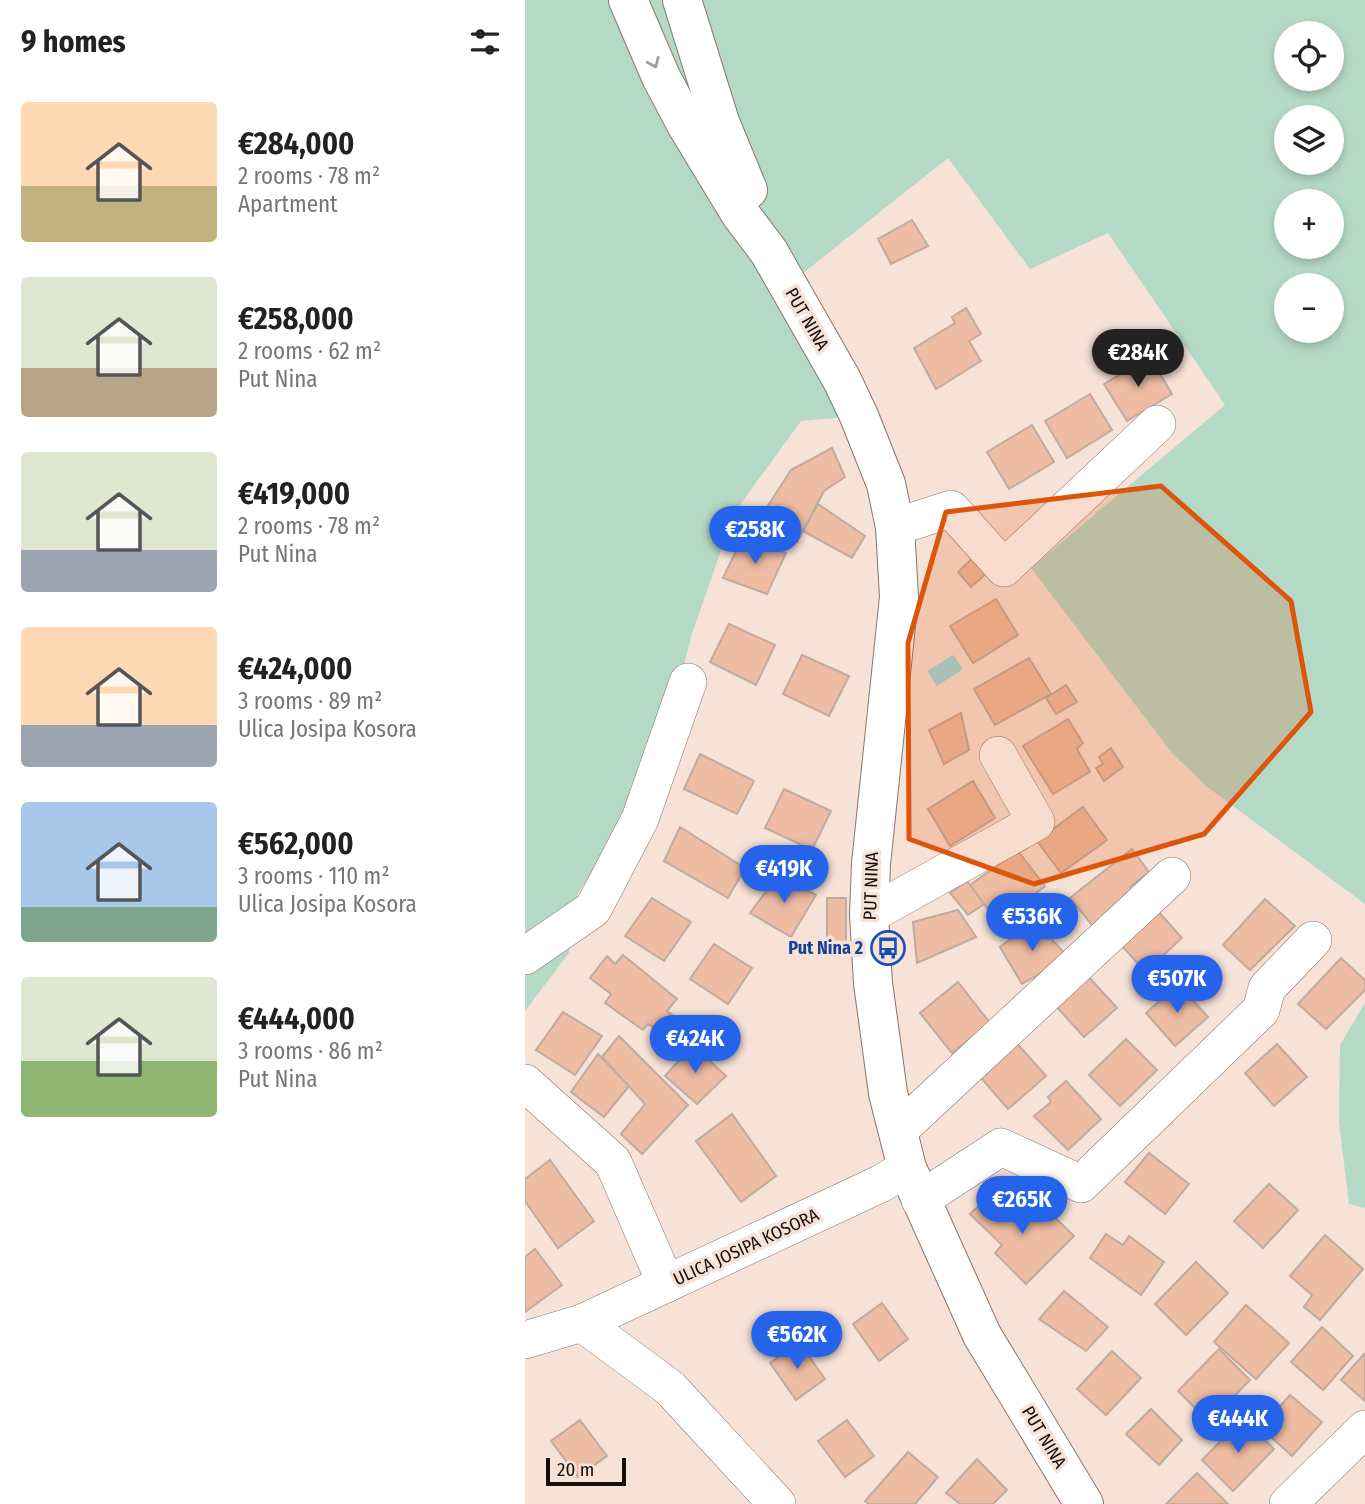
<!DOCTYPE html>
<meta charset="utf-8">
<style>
:root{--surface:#fff;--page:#f6f6f6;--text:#222;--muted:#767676;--accent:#2563eb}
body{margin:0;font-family:"Fira Sans Condensed",sans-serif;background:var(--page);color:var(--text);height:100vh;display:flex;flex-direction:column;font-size:26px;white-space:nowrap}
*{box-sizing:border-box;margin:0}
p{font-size:23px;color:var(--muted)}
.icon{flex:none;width:38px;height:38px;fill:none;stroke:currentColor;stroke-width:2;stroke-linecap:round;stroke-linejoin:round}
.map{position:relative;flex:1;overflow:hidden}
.sheet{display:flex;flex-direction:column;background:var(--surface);width:525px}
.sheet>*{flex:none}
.buttons{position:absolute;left:749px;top:21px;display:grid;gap:14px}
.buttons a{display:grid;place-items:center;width:70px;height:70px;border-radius:50%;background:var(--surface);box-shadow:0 4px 10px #0003;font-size:35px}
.scale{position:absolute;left:21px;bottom:18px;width:80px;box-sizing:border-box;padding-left:7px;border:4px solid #150e0a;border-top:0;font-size:19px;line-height:24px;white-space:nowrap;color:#150e0a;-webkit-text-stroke:5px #f7e2d7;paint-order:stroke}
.price{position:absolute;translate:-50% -60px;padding:0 16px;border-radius:24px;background:var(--accent);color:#fff;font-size:23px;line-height:46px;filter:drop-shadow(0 2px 4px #0008)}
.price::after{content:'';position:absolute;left:50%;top:42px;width:21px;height:16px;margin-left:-10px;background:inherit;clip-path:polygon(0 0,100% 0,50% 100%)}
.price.on{background:#222;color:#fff}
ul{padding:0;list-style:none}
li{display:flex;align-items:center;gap:21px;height:175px;padding:0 21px}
li span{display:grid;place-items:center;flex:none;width:196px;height:140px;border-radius:7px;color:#555}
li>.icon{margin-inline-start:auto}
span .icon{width:84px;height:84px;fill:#fffc;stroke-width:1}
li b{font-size:30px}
h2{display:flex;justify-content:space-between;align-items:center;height:84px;padding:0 21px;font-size:30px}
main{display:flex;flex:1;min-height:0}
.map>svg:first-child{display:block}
.green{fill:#b5d9c7;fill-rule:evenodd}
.water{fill:#9adce4}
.building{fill:#eebca3;stroke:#bfaba1;stroke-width:2}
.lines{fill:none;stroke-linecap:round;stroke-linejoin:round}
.minor-casing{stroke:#88756b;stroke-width:38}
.major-casing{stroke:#88756b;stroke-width:40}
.minor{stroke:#fff;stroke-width:37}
.major{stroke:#fff;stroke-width:38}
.oneway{stroke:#a19f9d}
.marked{fill:#dd550c;fill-opacity:0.2;stroke:#dd550c;stroke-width:5;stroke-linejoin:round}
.labels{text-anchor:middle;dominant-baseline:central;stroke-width:7;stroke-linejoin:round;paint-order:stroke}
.street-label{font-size:18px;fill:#150e0a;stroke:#f7e2d7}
.transit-label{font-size:18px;font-weight:bold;fill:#164399;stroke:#f7e2d7;text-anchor:end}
</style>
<main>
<section class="sheet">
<h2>9 homes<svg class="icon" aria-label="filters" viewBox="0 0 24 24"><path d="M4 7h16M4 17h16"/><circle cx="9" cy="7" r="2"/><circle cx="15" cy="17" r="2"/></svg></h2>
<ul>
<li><span style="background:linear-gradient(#ffd9b3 60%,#c2b280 0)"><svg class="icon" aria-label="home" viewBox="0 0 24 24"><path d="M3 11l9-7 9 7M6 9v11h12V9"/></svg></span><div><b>€284,000</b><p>2 rooms · 78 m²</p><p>Apartment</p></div></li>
<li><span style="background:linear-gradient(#dfe7d0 65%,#b9a48a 0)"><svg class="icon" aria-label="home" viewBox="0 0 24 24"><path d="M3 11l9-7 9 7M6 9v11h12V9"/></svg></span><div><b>€258,000</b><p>2 rooms · 62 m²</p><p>Put Nina</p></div></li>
<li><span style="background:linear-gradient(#dfe7d0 70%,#9aa5b1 0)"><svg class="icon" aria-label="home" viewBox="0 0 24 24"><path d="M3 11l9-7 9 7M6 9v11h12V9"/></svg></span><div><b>€419,000</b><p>2 rooms · 78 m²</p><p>Put Nina</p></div></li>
<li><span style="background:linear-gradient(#ffd9b3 70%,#9aa5b1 0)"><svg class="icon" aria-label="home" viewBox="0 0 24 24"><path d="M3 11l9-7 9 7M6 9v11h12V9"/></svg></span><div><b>€424,000</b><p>3 rooms · 89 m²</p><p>Ulica Josipa Kosora</p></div></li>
<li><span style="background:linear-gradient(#a9c7e8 75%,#7fa58c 0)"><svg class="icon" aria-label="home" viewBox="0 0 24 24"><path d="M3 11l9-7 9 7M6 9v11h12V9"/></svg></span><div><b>€562,000</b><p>3 rooms · 110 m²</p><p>Ulica Josipa Kosora</p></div></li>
<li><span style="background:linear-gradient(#dfe7d0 60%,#8fb573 0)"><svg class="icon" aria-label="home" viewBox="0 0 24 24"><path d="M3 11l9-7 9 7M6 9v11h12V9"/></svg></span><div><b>€444,000</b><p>3 rooms · 86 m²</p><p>Put Nina</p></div></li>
</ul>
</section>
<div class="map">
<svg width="840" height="1504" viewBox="0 0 840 1504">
<rect width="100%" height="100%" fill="#f7e2d7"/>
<g class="green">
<path d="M0,0H840V904L681,786L647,753L506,568L700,405L583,233L505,269L423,158L263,285L334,416L276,421L209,513L167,634L127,786L53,893L44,953L0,1011ZM761,33H807V79H761ZM761,117H807V163H761ZM761,201H807V247H761ZM761,285H807V331H761Z"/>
<path d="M840,1003V1208L824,1204L814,1123L815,1045Z"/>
</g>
<path class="water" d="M428,655L438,669L412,686L402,671Z"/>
<g class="building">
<path d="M387,220L403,246L366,264L353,239Z"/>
<path d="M441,308L456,334L444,341L456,361L411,389L389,348L430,323L427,317Z"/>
<path d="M625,357L647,394L602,421L579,384Z"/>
<path d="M565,394L587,430L542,458L520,421Z"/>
<path d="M507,425L529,462L484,489L462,452Z"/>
<path d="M307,448L320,477L299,491L272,542L233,521L266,470Z"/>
<path d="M293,504L340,536L327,558L278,531Z"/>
<path d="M217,539L261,553L242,594L198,578Z"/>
<path d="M450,556L464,571L446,587L433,572Z"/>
<path d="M471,599L493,635L448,663L425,626Z"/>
<path d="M204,624L250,645L231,685L185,662Z"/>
<path d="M277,655L324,676L304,716L258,694Z"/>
<path d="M504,658L526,694L470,725L449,689Z"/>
<path d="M541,685L552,702L531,714L521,698Z"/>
<path d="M436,713L444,750L419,764L404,730Z"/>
<path d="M543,719L558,743L552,749L565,772L528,794L498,746Z"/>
<path d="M586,748L598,767L579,781L571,768L578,764L574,757Z"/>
<path d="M175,754L229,781L212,814L159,789Z"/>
<path d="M448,781L470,818L425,846L403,809Z"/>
<path d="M259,789L306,811L287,850L240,828Z"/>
<path d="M558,807L582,840L536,873L512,841Z"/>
<path d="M155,827L220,868L203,898L139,861Z"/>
<path d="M607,849L624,872L605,887L613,896L571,930L545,898Z"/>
<path d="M493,851L520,886L491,909L485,904L469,917L445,885Z"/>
<path d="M253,875L291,895L266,937L225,913Z"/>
<path d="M442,881L459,904L443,915L425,893Z"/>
<path d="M127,898L166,922L139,961L100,936Z"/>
<rect x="302" y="898" width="19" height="51"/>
<path d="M740,899L770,926L725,970L698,945Z"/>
<path d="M631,909L657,938L620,972L594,942Z"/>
<path d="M433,910L451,937L392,963L388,922Z"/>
<path d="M510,921L543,957L497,984L475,947Z"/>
<path d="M189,944L227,968L203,1004L165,979Z"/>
<path d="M98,955L152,999L142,1011L150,1017L137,1033L123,1024L118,1030L80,1003L86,994L65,978L82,956L90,964Z"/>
<path d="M816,958L840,980V990L801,1029L773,1004Z"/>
<path d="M562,975L592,1008L559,1037L529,1004Z"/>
<path d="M433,982L465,1023L427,1053L395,1013Z"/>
<path d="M653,984L683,1017L650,1046L621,1013Z"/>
<path d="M38,1012L77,1036L50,1075L11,1050Z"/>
<path d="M94,1036L163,1105L117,1154L96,1134L120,1104L77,1057Z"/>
<path d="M488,1039L521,1076L483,1109L451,1072Z"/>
<path d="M601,1039L632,1070L595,1106L564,1075Z"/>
<path d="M752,1044L782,1077L749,1106L720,1073Z"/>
<path d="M168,1045L201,1076L172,1104L140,1076Z"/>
<path d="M73,1054L104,1086L79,1117L46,1092Z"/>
<path d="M541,1081L576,1119L543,1150L509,1116L526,1102L523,1097Z"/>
<path d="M207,1114L251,1176L216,1202L171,1141Z"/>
<path d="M624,1153L664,1184L640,1214L600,1182Z"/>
<path d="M25,1160L69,1221L33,1248L0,1201V1179Z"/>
<path d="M744,1184L773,1210L738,1248L709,1221Z"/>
<path d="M478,1194L504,1220L518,1206L549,1236L501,1284L470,1253L477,1245L445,1214L462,1198L469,1203Z"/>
<path d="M581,1234L598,1245L604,1236L639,1262L616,1295L565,1258Z"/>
<path d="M800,1235L838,1269L795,1320L779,1307L787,1295L765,1276Z"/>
<path d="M10,1249L37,1285L0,1312V1257Z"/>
<path d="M671,1262L703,1293L661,1335L630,1304Z"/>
<path d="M539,1291L583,1327L561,1351L514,1319Z"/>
<path d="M357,1303L383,1339L354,1361L328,1324Z"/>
<path d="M721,1305L764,1343L731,1379L689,1342Z"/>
<path d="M797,1327L828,1356L798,1390L766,1362Z"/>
<path d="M274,1342L300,1379L271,1400L245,1363Z"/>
<path d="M694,1349L725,1380L684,1422L653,1391Z"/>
<path d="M587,1351L616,1378L581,1415L552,1389Z"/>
<path d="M839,1354L840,1355V1401L816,1380Z"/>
<path d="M765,1395L797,1422L767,1456L736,1428Z"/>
<path d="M626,1409L657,1440L634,1465L601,1434Z"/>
<path d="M718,1418L749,1449L708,1491L677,1460Z"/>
<path d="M55,1420L82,1456L53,1477L26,1441Z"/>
<path d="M322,1420L349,1456L320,1477L293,1441Z"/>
<path d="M383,1452L413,1477L390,1504H344L340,1501Z"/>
<path d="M452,1459L482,1490L468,1504H435L421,1493Z"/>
<path d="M672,1473L703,1504H641Z"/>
</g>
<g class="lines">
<g class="minor-casing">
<g id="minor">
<path d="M370,527L426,509L479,568L632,424"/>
<path d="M344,915L511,822L473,755"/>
<path d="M0,956L68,909L115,819L163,682"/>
<path d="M0,1083L88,1162L141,1284"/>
<path d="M373,1131L647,876"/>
<path d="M395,1200L476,1147L556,1184L736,1010L742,988L788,940"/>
<path d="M57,1323L145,1388L252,1504"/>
<path d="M0,1340L57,1323L355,1184L382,1168"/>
<path d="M763,1504L840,1429"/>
</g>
</g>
<g class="major-casing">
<g id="major">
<path d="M103,0L136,77L162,126L214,212L244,252L317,380L334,416L361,484L370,527L374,597L346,864L344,915L348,983L363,1093L382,1168L457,1335L559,1504"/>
<path d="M157,0L195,122L223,190"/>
</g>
</g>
<use href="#minor" class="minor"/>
<use href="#major" class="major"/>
</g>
<defs><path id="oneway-chevron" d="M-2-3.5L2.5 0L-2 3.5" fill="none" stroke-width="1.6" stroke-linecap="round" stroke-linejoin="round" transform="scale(1.75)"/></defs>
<use class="oneway" href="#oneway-chevron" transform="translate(129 63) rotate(66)"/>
<path class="marked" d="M636,486L766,601L786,712L679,834L509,884L384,839L383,643L421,512Z"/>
<defs>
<g id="bus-ring" transform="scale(1.75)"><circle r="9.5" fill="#f7e2d7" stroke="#1a4fb4" stroke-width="1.5"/><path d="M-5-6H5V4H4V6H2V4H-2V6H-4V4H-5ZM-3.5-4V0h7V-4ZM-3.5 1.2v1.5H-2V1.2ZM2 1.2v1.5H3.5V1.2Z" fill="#1a4fb4"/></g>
</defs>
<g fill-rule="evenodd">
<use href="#bus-ring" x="363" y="948"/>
</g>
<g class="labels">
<g class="street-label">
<text transform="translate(282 319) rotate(60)">PUT NINA</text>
<text transform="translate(346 886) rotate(-88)">PUT NINA</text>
<text transform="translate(221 1247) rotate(-25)">ULICA JOSIPA KOSORA</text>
<text transform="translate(519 1437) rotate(59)">PUT NINA</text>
</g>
<g class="transit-label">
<text x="338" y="948">Put Nina 2</text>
</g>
</g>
</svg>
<div class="buttons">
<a><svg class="icon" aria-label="locate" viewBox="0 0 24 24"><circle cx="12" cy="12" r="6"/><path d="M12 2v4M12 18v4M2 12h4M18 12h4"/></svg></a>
<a><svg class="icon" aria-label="layers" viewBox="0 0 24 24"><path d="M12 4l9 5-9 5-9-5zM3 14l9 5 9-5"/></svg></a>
<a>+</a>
<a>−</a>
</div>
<div class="scale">20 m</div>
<b class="price on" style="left:613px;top:389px">€284K</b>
<b class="price" style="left:230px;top:566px">€258K</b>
<b class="price" style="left:259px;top:905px">€419K</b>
<b class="price" style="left:507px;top:953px">€536K</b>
<b class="price" style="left:652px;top:1015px">€507K</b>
<b class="price" style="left:170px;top:1075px">€424K</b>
<b class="price" style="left:497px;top:1236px">€265K</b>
<b class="price" style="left:272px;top:1371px">€562K</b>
<b class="price" style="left:713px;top:1455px">€444K</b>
</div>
</main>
